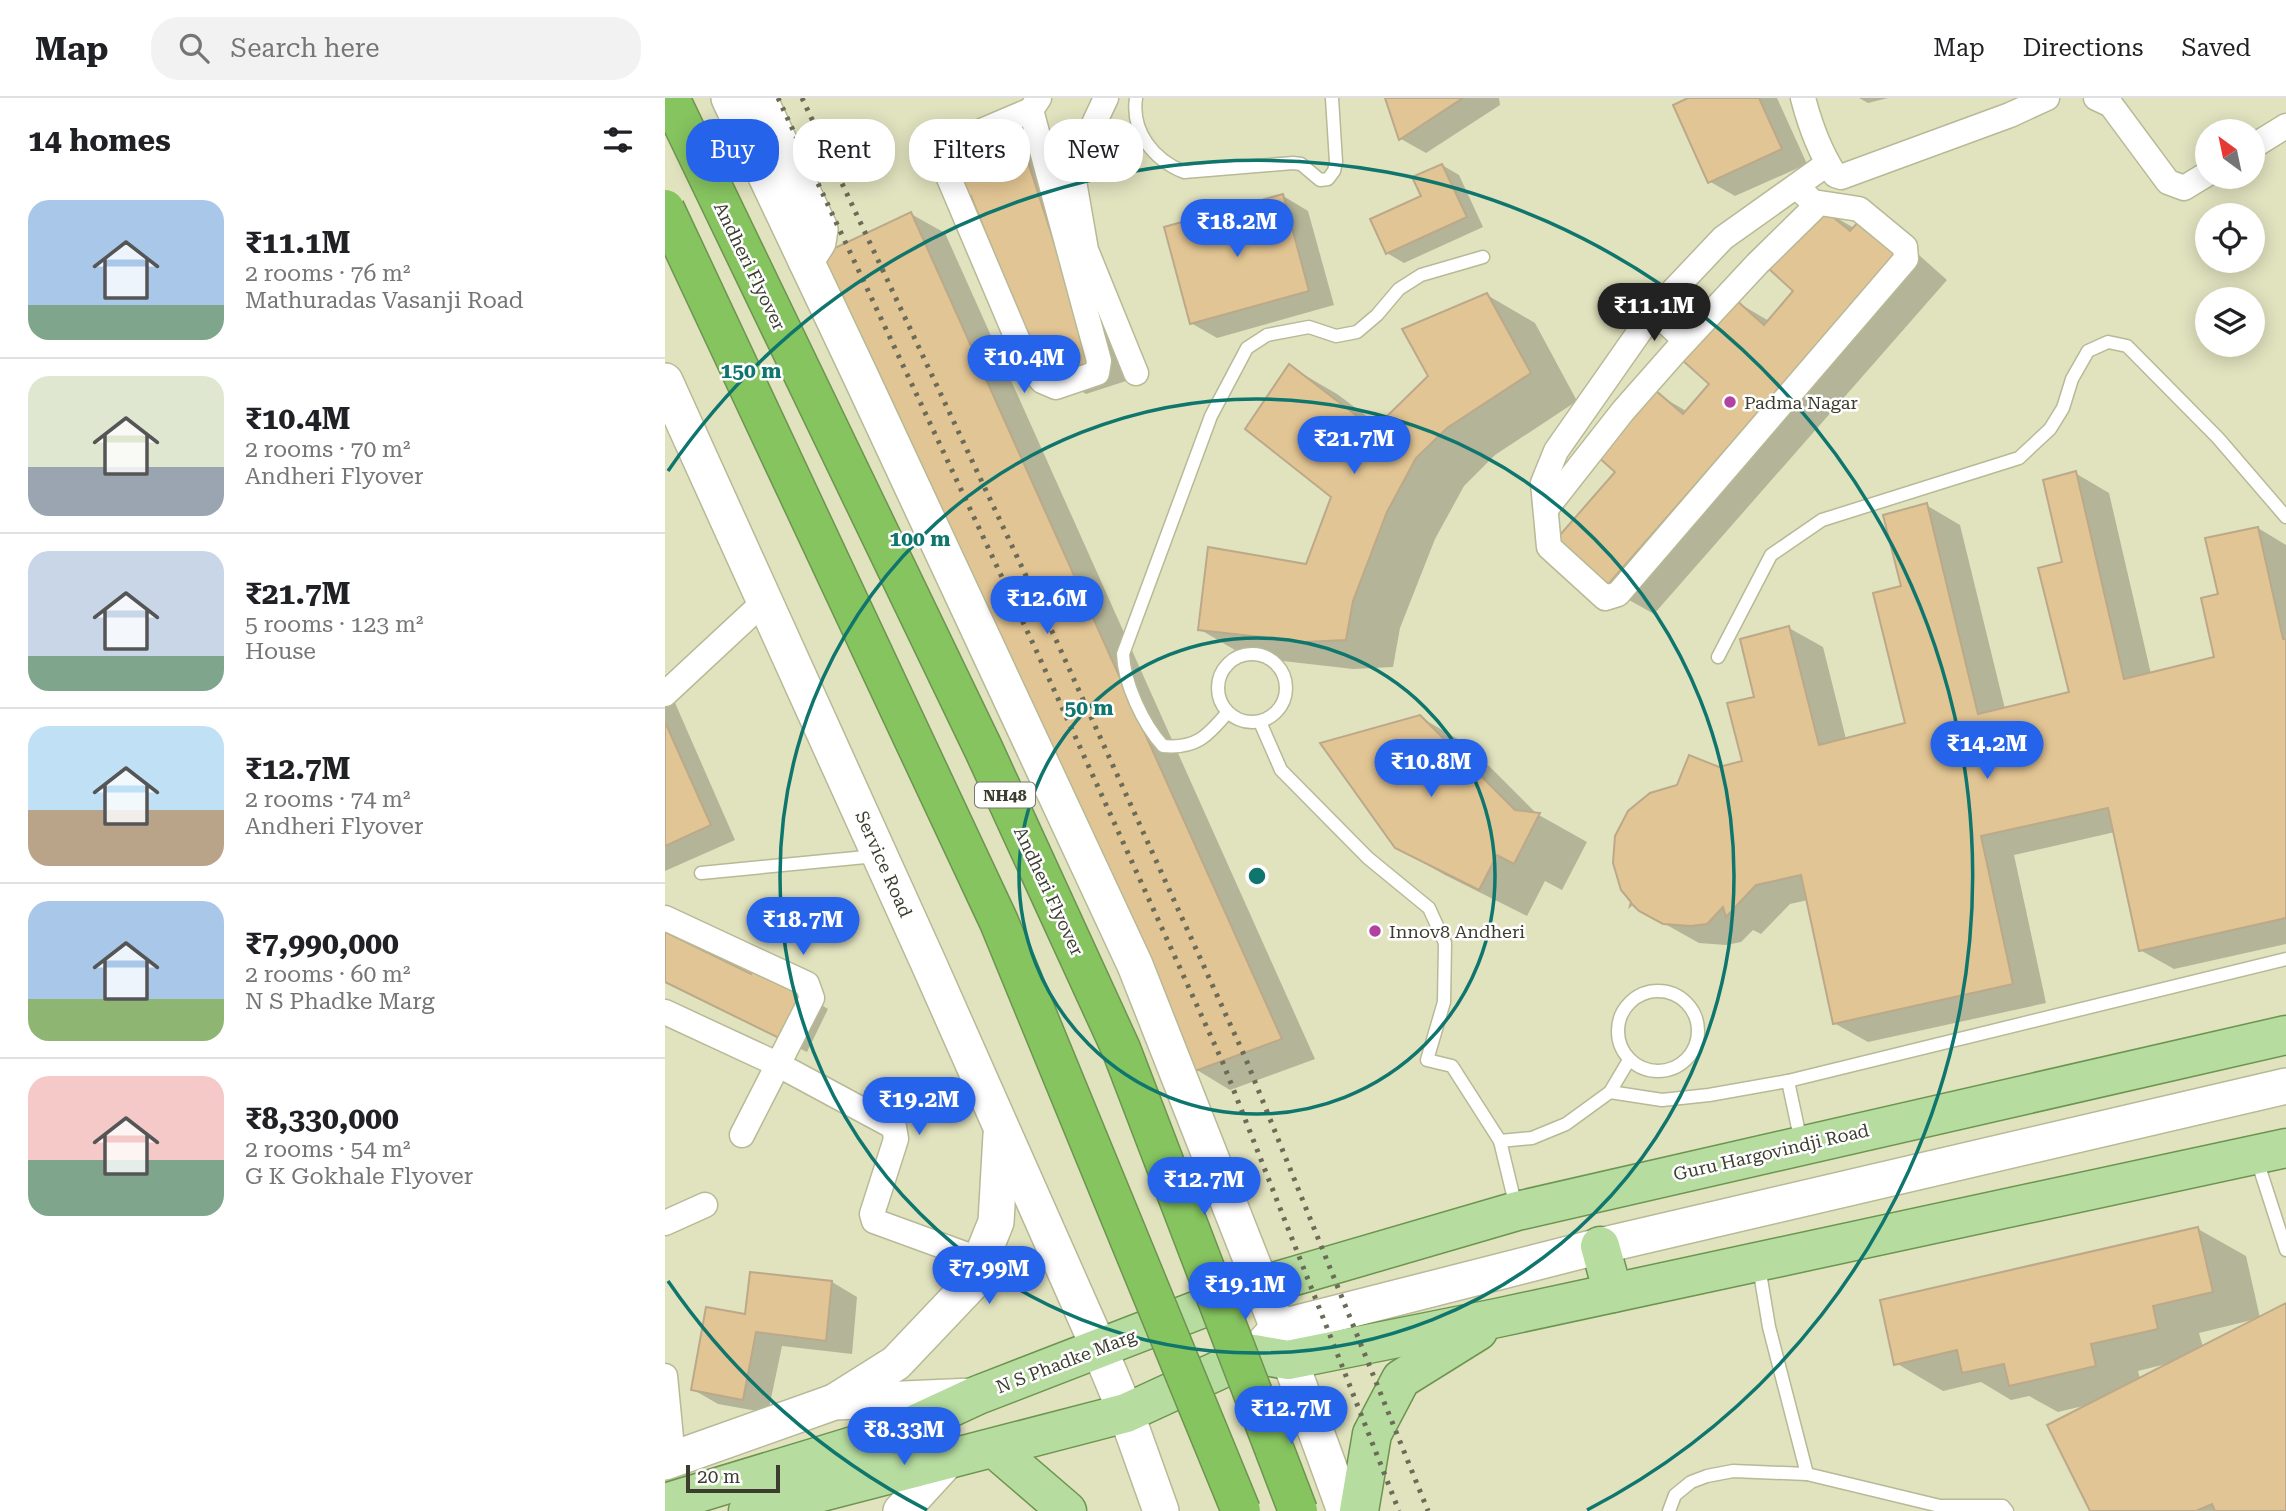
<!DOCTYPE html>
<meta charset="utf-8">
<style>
:root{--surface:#fff;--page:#f2f2f2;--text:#202124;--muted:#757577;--line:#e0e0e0;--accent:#2563eb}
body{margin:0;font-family:"Roboto Serif",serif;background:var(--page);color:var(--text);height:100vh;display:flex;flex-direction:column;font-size:26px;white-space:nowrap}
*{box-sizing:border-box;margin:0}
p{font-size:23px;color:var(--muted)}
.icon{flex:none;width:38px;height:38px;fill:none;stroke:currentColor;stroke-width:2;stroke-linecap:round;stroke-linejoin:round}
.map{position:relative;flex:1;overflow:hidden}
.side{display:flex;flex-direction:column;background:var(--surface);width:665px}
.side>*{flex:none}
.top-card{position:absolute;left:21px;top:21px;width:665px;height:63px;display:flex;gap:14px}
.needle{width:46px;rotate:327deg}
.controls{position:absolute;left:1530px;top:21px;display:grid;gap:14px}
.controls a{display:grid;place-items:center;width:70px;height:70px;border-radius:50%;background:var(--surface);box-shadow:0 4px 18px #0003;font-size:35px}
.scale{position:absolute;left:21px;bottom:18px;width:94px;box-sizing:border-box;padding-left:7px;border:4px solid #3d3d2f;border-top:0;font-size:19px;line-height:24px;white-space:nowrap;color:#3d3d2f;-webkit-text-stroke:5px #fff;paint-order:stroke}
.price{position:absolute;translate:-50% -60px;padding:0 16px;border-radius:24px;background:var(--accent);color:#fff;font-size:23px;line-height:46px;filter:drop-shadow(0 2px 4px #0008)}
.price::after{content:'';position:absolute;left:50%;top:42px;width:21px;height:16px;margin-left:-10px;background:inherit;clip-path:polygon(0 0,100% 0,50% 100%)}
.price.current{background:#222;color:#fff}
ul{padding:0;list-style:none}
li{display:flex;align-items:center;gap:21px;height:175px;padding:0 28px}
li+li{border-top:2px solid var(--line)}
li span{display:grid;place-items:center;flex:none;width:196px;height:140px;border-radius:21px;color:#555}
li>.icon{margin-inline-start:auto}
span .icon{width:84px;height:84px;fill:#fffc;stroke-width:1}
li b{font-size:30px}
h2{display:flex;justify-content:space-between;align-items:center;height:84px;padding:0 28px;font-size:30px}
.pill{padding:0 24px;border-radius:28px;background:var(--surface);box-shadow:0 4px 18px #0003;font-size:24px;line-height:63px}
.pill.current{background:var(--accent);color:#fff}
header{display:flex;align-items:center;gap:42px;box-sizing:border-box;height:98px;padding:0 35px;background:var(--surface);border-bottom:2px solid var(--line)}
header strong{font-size:33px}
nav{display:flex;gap:38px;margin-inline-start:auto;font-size:24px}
.search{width:490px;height:63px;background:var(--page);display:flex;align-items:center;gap:18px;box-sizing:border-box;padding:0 24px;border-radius:28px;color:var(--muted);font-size:26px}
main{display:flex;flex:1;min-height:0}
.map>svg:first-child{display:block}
.shadow{fill:#0003;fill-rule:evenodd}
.building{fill:#e2c594;stroke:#bba98a;stroke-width:2}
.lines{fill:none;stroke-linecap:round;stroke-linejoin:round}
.lane-casing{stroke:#b8b996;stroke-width:15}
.street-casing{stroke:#b8b996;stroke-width:27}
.secondary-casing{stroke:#b8b996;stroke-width:38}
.primary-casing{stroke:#6c954f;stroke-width:41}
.lane{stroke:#fff;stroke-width:12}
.street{stroke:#fff;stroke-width:24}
.secondary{stroke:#fff;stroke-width:35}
.primary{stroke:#b6dca0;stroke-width:38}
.rail{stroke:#6b6b57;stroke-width:5;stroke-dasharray:3.5 7;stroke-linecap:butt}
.highway-bridge-casing{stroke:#6c954f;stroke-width:41;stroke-linecap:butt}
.highway-bridge{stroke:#86c460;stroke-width:38}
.ring{fill:none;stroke:#0f766e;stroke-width:3.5}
.poi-dot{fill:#b1429f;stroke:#fff;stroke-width:2.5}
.labels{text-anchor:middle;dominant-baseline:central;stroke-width:5;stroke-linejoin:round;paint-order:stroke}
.shield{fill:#fff;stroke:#77776d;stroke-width:2}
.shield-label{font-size:16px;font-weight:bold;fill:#3d3d2f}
.street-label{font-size:18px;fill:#3d3d2f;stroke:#fff}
.poi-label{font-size:18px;fill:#3d3d2f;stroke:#fff;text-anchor:start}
.centre{fill:#0f766e;stroke:#fff;stroke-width:3.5}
.ring-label{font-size:21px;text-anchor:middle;font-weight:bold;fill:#0f766e;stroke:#fff;stroke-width:5;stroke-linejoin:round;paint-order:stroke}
</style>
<header>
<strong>Map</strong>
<div class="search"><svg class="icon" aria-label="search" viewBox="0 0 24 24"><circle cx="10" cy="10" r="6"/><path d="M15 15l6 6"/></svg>Search here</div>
<nav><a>Map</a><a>Directions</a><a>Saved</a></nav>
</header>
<main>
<section class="side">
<h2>14 homes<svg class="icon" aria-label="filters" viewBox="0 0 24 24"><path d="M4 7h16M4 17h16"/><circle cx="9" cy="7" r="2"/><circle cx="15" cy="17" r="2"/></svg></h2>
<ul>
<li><span style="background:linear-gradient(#a9c7e8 75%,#7fa58c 0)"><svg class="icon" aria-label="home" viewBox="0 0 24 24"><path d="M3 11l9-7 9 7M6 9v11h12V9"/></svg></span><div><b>₹11.1M</b><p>2 rooms · 76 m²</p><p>Mathuradas Vasanji Road</p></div></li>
<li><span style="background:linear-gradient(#dfe7d0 65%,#9aa5b1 0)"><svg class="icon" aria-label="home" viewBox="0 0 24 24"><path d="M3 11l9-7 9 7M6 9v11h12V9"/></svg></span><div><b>₹10.4M</b><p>2 rooms · 70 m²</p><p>Andheri Flyover</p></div></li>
<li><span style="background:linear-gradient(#c9d6e8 75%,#7fa58c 0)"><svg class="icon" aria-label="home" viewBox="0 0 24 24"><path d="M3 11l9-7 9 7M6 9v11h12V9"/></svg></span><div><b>₹21.7M</b><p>5 rooms · 123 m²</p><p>House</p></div></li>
<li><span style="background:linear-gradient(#bfe0f5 60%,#b9a48a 0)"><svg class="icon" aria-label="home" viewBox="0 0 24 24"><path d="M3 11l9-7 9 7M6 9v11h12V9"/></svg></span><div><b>₹12.7M</b><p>2 rooms · 74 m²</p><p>Andheri Flyover</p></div></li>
<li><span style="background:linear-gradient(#a9c7e8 70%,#8fb573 0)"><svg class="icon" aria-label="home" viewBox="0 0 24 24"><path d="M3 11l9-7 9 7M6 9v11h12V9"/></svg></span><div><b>₹7,990,000</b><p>2 rooms · 60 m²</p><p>N S Phadke Marg</p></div></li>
<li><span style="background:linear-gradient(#f6c9c9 60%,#7fa58c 0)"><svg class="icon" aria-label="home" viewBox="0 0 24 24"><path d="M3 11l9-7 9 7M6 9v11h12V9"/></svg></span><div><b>₹8,330,000</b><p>2 rooms · 54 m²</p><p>G K Gokhale Flyover</p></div></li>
</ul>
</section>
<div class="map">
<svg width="1621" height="1413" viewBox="0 0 1621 1413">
<rect width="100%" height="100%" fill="#e1e2be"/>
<g class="shadow">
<path d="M722,0H834L835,7L761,55L736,41Z"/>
<path d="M1027,0H1112L1142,66L1070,98L1044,83Z"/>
<path d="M1194,0H1223L1203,5Z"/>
<path d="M350,26L384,45L461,283L421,296L387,276L381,261L370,255L311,107L300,101Z"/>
<path d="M777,67L794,77L818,129L739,165L722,155Z"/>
<path d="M618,98L643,113L669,207L552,240L526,225Z"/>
<path d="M1158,112L1189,130L1245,149L1282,182L989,516L941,489L952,374L990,295L1023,314L1047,286L1070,203L1104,223L1131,193Z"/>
<path d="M246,116L280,135L650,961L565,992L532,972Z"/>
<path d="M822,197L870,225L912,303L830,357L799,388L770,441L735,530L728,569L688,571L582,559L534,531L642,467L668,398L624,268L672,296L715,328L765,278Z"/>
<path d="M1410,375L1444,395L1486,576L1552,561L1555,498L1593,430L1621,447V846L1509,871L1475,852L1450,734L1349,757L1381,905L1203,944L1169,925L1143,802L1125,806L1096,836L1088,832L1076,844L1061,847L1034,845L975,812L1013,688L1054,671L1079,664L1091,600L1124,530L1158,549L1181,641L1242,626L1238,489L1261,407L1295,427L1340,611L1406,595L1399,465Z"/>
<path d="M0,582L70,742L0,773Z"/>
<path d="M755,619L803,647L872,716L922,744L897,792L880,783L862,818L780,777L731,749Z"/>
<path d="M0,823L28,839L24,848L87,878L138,896L163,911L142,954L0,885Z"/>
<path d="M1533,1131L1581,1158L1595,1220L1621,1413H1426L1418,1308L1393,1314L1364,1298L1346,1302L1316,1284L1278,1293L1231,1265ZM1587,1222L1538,1249L1534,1235ZM1501,1266L1475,1281L1473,1273Z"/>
<path d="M167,1184L192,1199L187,1256L117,1248L103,1315L53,1306L27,1291L82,1219Z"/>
</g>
<g class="building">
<path d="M720,0H798L734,42Z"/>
<path d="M1023,0H1094L1117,51L1043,85L1008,7Z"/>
<path d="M350,24L428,264L386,277L377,253L369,256L306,98L299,102L279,55Z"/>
<path d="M777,66L802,119L721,156L705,121L756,98L747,79Z"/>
<path d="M618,96L644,193L525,226L499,129Z"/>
<path d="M1157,110L1185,133L1197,120L1235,153L940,490L888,445L950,374L932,358L990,292L1018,316L1044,286L1017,262L1070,201L1099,227L1128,193L1104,171Z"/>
<path d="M246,114L617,941L530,973L151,159Z"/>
<path d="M822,195L866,275L782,330L751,360L722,414L688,503L681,542L639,544L533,532L543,449L641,466L666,399L580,331L624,266L709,331L763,278L737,231Z"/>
<path d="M1411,373L1459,581L1549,559L1536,500L1553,496L1540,440L1593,429L1618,541H1621V820L1474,853L1443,710L1316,738L1348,886L1168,926L1136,777L1091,787L1061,819L1058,809L1042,826L1026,828L998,826L974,813L967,806L965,808L966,804L956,792L948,765L950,738L963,713L985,695L1012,687L1024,657L1054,669L1077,663L1062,605L1089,599L1075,541L1124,528L1154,647L1240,625L1208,495L1236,488L1218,417L1262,405L1313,616L1404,594L1373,470L1397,464L1378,382Z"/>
<path d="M755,617L850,712L875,715L849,766L832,757L814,792L730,750L655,645Z"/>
<path d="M0,624L46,727L0,748Z"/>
<path d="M0,834L86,876L92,866L139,895L116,941L0,884Z"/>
<path d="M1533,1129L1548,1194L1488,1208L1493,1231L1426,1246L1431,1268L1344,1288L1339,1266L1297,1275L1292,1252L1229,1267L1215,1202Z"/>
<path d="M85,1174L167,1183L161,1243L91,1234L78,1302L26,1292L41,1209L80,1216Z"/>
<path d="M1621,1205V1413H1550L1547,1406L1531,1413H1425L1382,1327Z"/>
</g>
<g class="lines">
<g class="lane-casing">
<g id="lane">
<path d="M471,0C466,34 489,62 519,74L628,65L636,66L655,82L663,81L669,73L671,64L667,0"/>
<circle cx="587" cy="590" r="34"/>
<path d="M1053,559L1106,457L1157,422L1354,360L1385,331L1398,310L1407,281L1423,253L1443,244L1462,248L1553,340L1621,419"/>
<path d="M562,615C542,639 530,651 498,648C478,626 459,585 458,556L546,318L582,250L602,237L644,229L671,238L692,234L712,217L734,191L756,177L818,159"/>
<path d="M595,624L616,672L703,760L764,810L780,845L779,904L762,962L787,968L835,1043L851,1109"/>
<path d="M36,775L211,758"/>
<circle cx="993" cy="933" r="40"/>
<path d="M1123,983L1136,1044"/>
<path d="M945,994L964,962"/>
<path d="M835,1043L867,1040L901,1026L945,994L997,1002L1044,997L1123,983L1621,861"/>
<path d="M1591,1059L1621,1152"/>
<path d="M1094,1169L1104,1229L1142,1376"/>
<path d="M1004,1413L1010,1397L1026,1384L1042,1378L1068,1373L1142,1376L1275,1408H1338L1342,1413"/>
</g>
</g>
<g class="street-casing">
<g id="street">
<path d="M441,0L425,34L409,83L421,152L471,275"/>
<path d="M1138,0C1145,27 1155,54 1170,77L1176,79L1345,17L1382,0"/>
<path d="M1431,0L1446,7L1503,84L1519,90L1542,76"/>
<path d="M366,12L434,263L432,275L391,289L377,283L362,264L275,59L281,48L366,12L374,0"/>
<path d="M1587,49L1621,28"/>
<path d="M1131,88L1148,104L1194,111L1240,149L1241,161L953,496L940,500L884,449L878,385L891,353L989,213L1058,140L1162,66"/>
<path d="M989,213L1020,242"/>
<path d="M881,411L958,313L1010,254L1092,166L1148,111V104"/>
<path d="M0,596L100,503"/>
<path d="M0,820L142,886L147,900L77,1037"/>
<path d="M0,914L112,966L229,1029L231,1041L207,1116L209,1123L316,1162"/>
<path d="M0,1125L40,1107"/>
<path d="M0,1278L8,1361"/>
</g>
</g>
<g class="secondary-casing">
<g id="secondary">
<path d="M64,0L196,279L470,867L613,1230L680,1413"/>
<path d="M94,0L155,131L153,144L141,163"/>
<path d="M0,283L263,864L434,1250L461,1315L496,1413"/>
<path d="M597,1248L613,1230L935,1148L1621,988"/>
<path d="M169,1304L231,1265L306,1186L331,1124L336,1037"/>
<path d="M0,1364L169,1304L308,1298"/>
<path d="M236,1413L282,1363"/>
</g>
</g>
<g class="primary-casing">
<g id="primary">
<path d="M935,1148L948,1195"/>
<path d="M329,1350L402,1413"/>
<path d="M0,1405L231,1335L313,1297L595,1188L852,1113L1621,937"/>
<path d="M83,1413L461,1315L589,1256L623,1262L832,1220L1621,1050"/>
<path d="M694,1413L707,1336L736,1281L813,1233"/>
</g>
</g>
<use href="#lane" class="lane"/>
<use href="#street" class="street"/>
<use href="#secondary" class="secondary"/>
<use href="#primary" class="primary"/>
<g class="rail">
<path d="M113,0L371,552L558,965L734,1413"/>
<path d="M137,0L392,544L580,959L763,1413"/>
</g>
<g class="highway-bridge-casing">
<g id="highway-bridge">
<path d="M5,0L318,650L456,951L633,1413"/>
<path d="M0,111L334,824L576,1413"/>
</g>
</g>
<use href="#highway-bridge" class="highway-bridge"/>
</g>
<g class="ring">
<circle cx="592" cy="778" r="238"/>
<circle cx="592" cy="778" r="477"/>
<path d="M262 1412A715 715 0 0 1 3 1183M3 373A715 715 0 1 1 922 1412"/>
</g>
<g class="poi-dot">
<circle cx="1065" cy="304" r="7"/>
<circle cx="710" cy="833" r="7"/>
</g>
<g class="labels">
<rect class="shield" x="310" y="684.5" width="60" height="25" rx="5"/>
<g class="shield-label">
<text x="340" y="697">NH48</text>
</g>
<g class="street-label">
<text transform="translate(85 168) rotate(64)">Andheri Flyover</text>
<text transform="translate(219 766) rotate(66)">Service Road</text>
<text transform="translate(384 793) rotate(65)">Andheri Flyover</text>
<text transform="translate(1106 1054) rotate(-13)">Guru Hargovindji Road</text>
<text transform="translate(401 1263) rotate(-21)">N S Phadke Marg</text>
</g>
<g class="poi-label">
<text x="1079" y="304">Padma Nagar</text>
<text x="724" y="833">Innov8 Andheri</text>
</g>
</g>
<circle cx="592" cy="778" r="10" class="centre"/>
<g class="ring-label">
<text x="86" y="280">150 m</text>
<text x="255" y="448">100 m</text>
<text x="424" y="617">50 m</text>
</g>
</svg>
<div class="controls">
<a><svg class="needle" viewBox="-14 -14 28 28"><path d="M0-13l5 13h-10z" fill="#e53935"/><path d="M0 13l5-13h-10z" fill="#757577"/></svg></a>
<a><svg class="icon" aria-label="locate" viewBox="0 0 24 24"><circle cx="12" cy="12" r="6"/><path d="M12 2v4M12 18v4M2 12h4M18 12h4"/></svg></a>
<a><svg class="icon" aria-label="layers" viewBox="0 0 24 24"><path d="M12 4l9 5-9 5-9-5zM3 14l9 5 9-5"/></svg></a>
</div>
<div class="scale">20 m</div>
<b class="price" style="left:572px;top:161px">₹18.2M</b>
<b class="price current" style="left:989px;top:245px">₹11.1M</b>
<b class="price" style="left:359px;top:297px">₹10.4M</b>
<b class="price" style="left:689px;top:378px">₹21.7M</b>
<b class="price" style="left:382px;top:538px">₹12.6M</b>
<b class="price" style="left:1322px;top:683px">₹14.2M</b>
<b class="price" style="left:766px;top:701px">₹10.8M</b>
<b class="price" style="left:138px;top:859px">₹18.7M</b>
<b class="price" style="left:254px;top:1039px">₹19.2M</b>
<b class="price" style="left:539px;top:1119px">₹12.7M</b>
<b class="price" style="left:324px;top:1208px">₹7.99M</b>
<b class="price" style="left:580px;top:1224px">₹19.1M</b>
<b class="price" style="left:626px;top:1348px">₹12.7M</b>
<b class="price" style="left:239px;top:1369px">₹8.33M</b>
<div class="top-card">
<a class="pill current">Buy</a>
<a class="pill">Rent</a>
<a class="pill">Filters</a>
<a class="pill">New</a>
</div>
</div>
</main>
